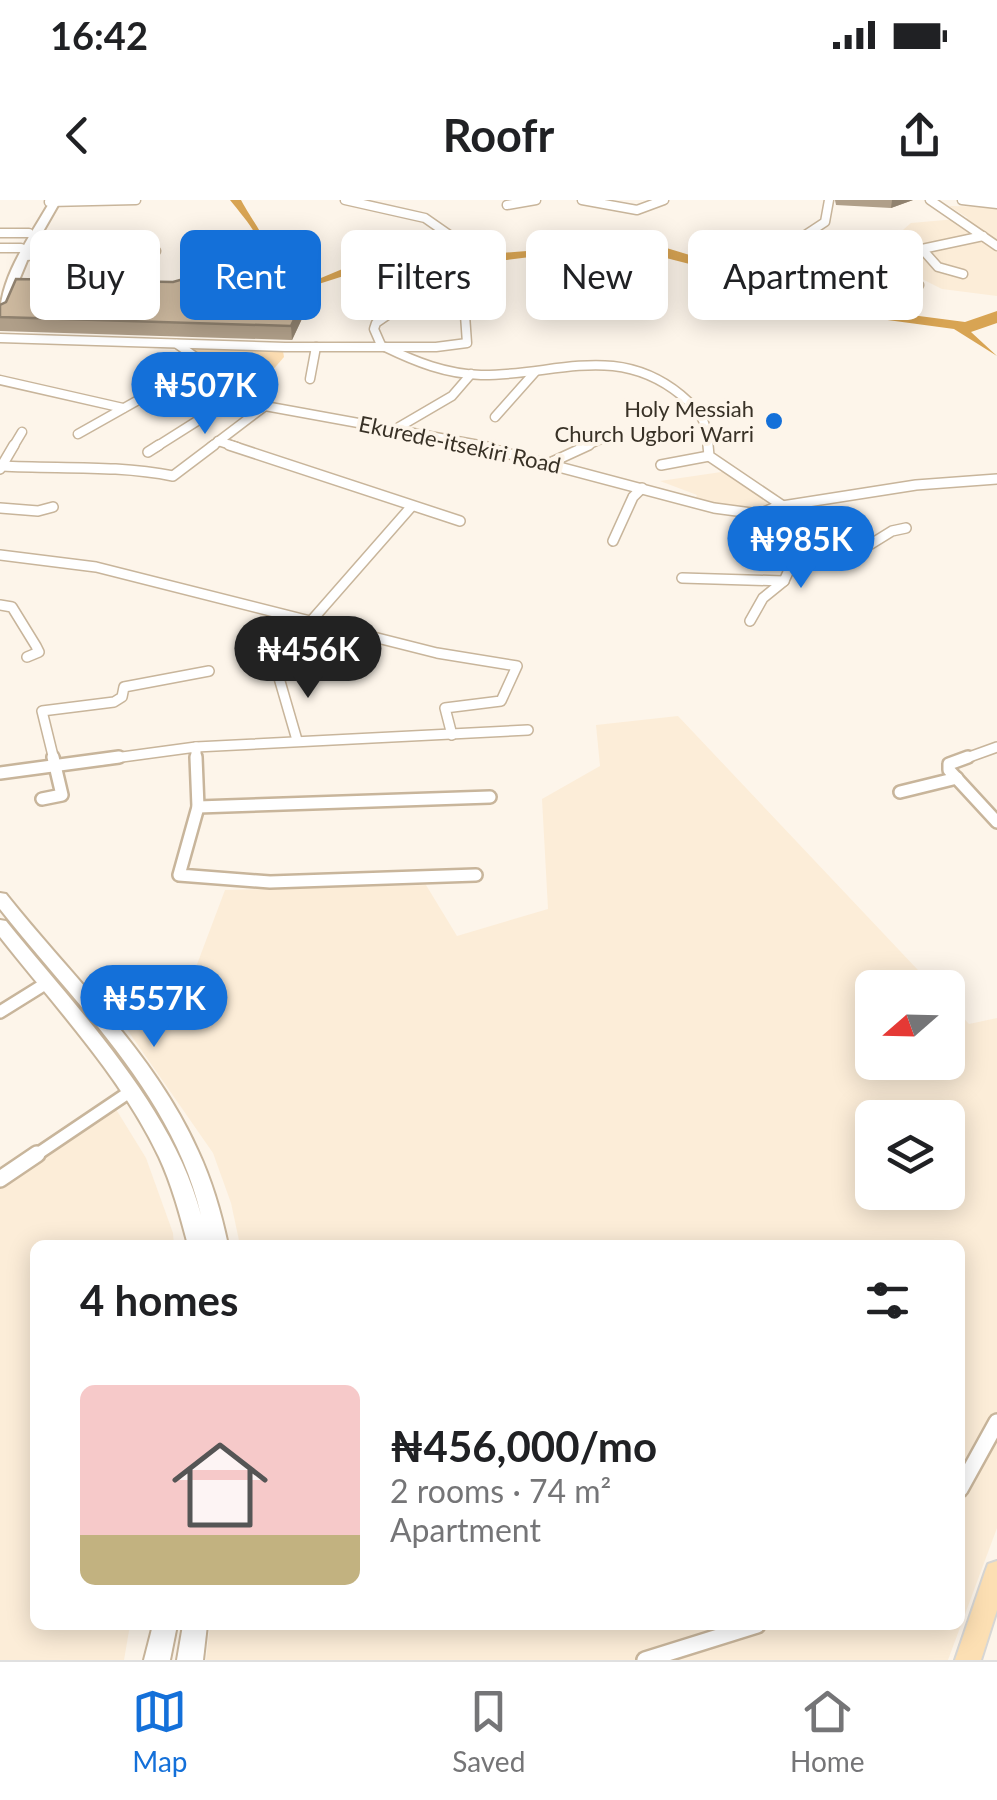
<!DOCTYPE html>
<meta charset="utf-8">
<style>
:root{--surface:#fff;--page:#f6f6f6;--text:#202124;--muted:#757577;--line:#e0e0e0;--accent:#1470d9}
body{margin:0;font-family:Lato,sans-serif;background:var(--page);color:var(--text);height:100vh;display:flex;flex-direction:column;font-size:38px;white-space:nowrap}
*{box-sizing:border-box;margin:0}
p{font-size:32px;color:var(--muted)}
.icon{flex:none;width:55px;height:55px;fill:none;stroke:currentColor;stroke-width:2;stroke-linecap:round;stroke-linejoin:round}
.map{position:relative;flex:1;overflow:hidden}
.drawer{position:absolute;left:30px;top:1040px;width:935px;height:390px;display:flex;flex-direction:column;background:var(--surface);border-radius:15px;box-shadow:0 5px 25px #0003}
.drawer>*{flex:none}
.hud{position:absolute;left:30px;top:30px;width:938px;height:90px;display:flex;gap:20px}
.needle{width:65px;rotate:250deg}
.tools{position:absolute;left:855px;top:770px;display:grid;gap:20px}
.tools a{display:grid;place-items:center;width:110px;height:110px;border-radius:15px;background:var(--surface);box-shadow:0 5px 25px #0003;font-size:50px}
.price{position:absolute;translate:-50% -85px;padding:0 22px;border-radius:35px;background:var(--accent);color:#fff;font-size:32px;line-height:65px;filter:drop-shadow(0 2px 5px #0008)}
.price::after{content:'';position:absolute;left:50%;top:60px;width:30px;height:22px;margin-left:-15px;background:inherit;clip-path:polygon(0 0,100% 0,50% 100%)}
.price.selected{background:#222;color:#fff}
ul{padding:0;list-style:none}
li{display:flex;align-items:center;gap:30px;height:250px;padding:0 50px}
li span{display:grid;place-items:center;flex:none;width:280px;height:200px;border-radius:15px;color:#555}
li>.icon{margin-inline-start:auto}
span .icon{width:120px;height:120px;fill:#fffc;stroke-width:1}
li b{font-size:42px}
h2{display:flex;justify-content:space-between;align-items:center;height:120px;padding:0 50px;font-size:42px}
.pill{padding:0 35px;border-radius:15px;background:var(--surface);box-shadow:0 5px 25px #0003;font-size:35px;line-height:90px}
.pill.selected{background:var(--accent);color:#fff}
.status{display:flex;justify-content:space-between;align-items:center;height:70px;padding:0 50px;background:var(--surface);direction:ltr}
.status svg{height:28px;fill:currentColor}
header{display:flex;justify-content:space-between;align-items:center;height:130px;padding:0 50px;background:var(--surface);font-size:45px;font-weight:700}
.tabs{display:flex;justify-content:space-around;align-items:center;height:140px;border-top:2px solid var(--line);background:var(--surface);font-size:28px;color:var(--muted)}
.tabs a{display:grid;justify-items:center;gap:5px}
.tabs .selected{color:var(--accent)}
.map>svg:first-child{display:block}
.built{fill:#fcedd8;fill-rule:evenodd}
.green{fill:#fcddb2}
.water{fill:#d8a453}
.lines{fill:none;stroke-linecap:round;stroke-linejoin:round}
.street-far3-casing{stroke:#c8b59b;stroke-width:11}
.street-far2-casing{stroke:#c8b59b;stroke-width:12}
.street-far1-casing{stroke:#c8b59b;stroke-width:16}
.street-casing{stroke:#c8b59b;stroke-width:20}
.secondary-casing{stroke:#c8b59b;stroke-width:4}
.primary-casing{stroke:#d7d6d4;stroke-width:4}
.street-far3{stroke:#fff;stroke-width:8}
.street-far2{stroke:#fff;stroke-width:9}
.street-far1{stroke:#fff;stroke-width:11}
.street{stroke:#fff;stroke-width:15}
.secondary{fill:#fff;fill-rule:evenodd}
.primary{fill:#fcdfb3;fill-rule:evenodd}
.wall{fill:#b09f89}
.shaded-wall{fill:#90826f}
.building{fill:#cdb99f;stroke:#90826f;stroke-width:2.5}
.poi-dot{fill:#1470d9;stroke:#fdf5ea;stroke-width:4}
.labels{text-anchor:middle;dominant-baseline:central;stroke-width:8;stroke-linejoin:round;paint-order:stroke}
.far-poi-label{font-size:22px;fill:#383126;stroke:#fdf5ea;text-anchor:end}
.far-street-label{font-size:22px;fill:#383126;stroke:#fdf5ea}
</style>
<div class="status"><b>16:42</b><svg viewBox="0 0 49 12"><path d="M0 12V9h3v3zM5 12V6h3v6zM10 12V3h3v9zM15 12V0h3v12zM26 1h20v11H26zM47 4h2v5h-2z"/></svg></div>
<header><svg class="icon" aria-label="back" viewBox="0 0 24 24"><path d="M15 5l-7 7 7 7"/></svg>Roofr<svg class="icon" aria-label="share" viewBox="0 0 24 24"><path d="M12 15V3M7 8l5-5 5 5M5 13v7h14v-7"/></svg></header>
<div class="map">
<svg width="997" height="1460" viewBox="0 0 997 1460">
<rect width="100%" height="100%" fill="#fdf5ea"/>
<g class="built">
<path d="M949,6L997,7V96L942,89L900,68L832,53L848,42L896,36L911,23L968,18Z"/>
<path d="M728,271L772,303L770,306L746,314L722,304L714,307L695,299L697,295L660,281Z"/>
<path d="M678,516L934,787L872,788V862H948V801L969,824L997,818V1328L948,1460H206L210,1425H960V1045H240L231,1003L213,953L110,805L193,775L225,690L426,685L457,736L548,709L542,599L600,566L596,525ZM872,918H948V992H872Z"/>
<path d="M114,906L146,958L173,1033L174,1045H35V1425H130L124,1460H0V988Z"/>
</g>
<path class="green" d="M184,147L283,151L284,157L252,194Z"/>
<path class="water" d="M230,0H241C261,36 269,36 274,79L309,83L352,65L400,54H489L615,44L660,46L729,67L744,90L751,94L965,122L997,111V123L971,132L997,156L954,129L732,99L725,96L709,69L635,50L570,52L507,60L403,57L303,89L262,81C272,47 249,24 230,0Z"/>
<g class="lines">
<g class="street-far3-casing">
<g id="street-far3">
<path d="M345,0L425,18L458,41"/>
<path d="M582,0L637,10L664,0"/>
<path d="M930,0L997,46"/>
<path d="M962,0L997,4"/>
<path d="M49,2L136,0"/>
<path d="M507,5L536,0"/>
<path d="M0,33H29"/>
<path d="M0,48H21"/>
<path d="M784,49L919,85"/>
<path d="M784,49L825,22L829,0"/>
<path d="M24,56L156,51"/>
<path d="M963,74L938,67L922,49L983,36"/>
<path d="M0,138L285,147H436L467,143L465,115L484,100"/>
<path d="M177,144L265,206L490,247"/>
<path d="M381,145L374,129L376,123L395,110"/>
<path d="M385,147C416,162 446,174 481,175C555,176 616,142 681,195C700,211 708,222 708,247"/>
<path d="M310,179L316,147"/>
<path d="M0,180L123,208"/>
<path d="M495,217L535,172"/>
<path d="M399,227L452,196L471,174"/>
<path d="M78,234L204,163"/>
<path d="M218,241L237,247"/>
<path d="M13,247L22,232"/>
<path d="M156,247L243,192"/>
<path d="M211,247L265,206"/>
<path d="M583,247L603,238"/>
</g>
</g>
<g class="street-far2-casing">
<g id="street-far2">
<path d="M229,245L460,321"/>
<path d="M476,245L714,308L759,314L770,321L871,344L892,331L906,328"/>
<path d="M708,245L709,256L783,306"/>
<path d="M148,252L159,245"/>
<path d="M552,262L589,245"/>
<path d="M661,265L709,256"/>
<path d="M2,266C59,269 118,265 173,276L214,245"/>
<path d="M0,269L14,245"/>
<path d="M0,308L38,311L53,307"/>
<path d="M759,314L776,307L916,285L997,279"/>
<path d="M613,341L633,297L642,288"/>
<path d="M0,355L96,367L437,453L517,466L501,501L445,508L452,535"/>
<path d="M682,378L784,381"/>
<path d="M0,405L12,407L36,446L39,452L27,457"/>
<path d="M312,420L411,307"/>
<path d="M750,421L763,398L784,381L807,330"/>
<path d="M277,471L297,540"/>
<path d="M196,547V560"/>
<path d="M54,560L42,511L114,502L122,497L124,487L209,471"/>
<path d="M100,560L196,547L528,530"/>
<path d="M961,560L997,547"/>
</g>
</g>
<g class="street-far1-casing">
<g id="street-far1">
<path d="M196,557L198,607L179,675L270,682L476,675"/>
<path d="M968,557L949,564V570L997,622"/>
<path d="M0,573L119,557"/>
<path d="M900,592L957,578"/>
<path d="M42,599L62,595L53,557"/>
<path d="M198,607L490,597"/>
<path d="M0,812L45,784"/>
<path d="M33,957L128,893"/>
</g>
</g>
<g class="street-casing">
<g id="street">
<path d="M0,979L37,954"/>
<path d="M960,1289L997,1222"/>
<path d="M645,1460L757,1425"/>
</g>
</g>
<g class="secondary-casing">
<g id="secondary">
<path d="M51,0H61L29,56L5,114L0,117C0,76 31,35 51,0Z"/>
<path d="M0,693L6,694C71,776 155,854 198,951C212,981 221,1012 228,1045H188C180,1015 172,985 159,957C120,875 55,807 0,737V720L6,721C76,808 172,905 201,1015C173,895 74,803 0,709Z"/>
<path d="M153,1425H177L170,1460H144Z"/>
<path d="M183,1425H207L203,1460H177Z"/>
</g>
</g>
<g class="primary-casing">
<path id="primary" d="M997,1361V1410L981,1460H955L985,1372L988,1364Z"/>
</g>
<use href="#street-far3" class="street-far3"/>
<use href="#street-far2" class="street-far2"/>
<use href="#street-far1" class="street-far1"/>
<use href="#street" class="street"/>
<use href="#secondary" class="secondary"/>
<use href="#primary" class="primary"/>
</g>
<g class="wall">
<path d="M835,0H913L891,8L836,5Z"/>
<path d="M273,77H314L315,91L292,140L0,131V105L173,82Z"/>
</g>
<g class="shaded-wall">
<path d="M892,0H913L891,8Z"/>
<path d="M314,77L315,91L292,140L291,126Z"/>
</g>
<path class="building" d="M237,64L273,77H314L291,126L0,117V105L6,102L16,79L173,82Z"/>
<circle class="poi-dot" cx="774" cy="221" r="10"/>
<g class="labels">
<g class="far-poi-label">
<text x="754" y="208">Holy Messiah<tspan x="754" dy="25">Church Ugbori Warri</tspan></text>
</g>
<g class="far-street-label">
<text transform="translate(460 244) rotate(12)">Ekurede-itsekiri Road</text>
</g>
</g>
</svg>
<div class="tools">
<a><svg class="needle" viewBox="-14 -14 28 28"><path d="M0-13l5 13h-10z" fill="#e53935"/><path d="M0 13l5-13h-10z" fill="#757577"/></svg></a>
<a><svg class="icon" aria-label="layers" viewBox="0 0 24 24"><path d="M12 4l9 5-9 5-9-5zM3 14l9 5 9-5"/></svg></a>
</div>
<b class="price" style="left:205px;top:237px">₦507K</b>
<b class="price" style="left:801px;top:391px">₦985K</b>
<b class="price selected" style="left:308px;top:501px">₦456K</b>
<b class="price" style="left:154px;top:850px">₦557K</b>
<div class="hud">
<a class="pill">Buy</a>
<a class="pill selected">Rent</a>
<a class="pill">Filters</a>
<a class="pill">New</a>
<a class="pill">Apartment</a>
</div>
<section class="drawer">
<h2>4 homes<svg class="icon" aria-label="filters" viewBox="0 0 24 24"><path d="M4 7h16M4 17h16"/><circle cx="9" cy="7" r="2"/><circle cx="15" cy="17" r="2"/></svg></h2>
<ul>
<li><span style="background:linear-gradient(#f6c9c9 75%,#c2b280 0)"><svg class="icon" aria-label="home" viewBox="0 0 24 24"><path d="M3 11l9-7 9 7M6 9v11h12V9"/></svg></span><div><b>₦456,000/mo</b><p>2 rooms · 74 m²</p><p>Apartment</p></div></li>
</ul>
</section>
</div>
<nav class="tabs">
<a class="selected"><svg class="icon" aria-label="map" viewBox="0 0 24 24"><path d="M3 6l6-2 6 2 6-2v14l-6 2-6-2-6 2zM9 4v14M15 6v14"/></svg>Map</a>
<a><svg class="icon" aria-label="saved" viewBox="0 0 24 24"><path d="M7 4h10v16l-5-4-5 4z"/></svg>Saved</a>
<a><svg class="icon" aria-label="home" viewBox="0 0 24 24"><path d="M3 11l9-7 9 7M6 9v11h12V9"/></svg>Home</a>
</nav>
